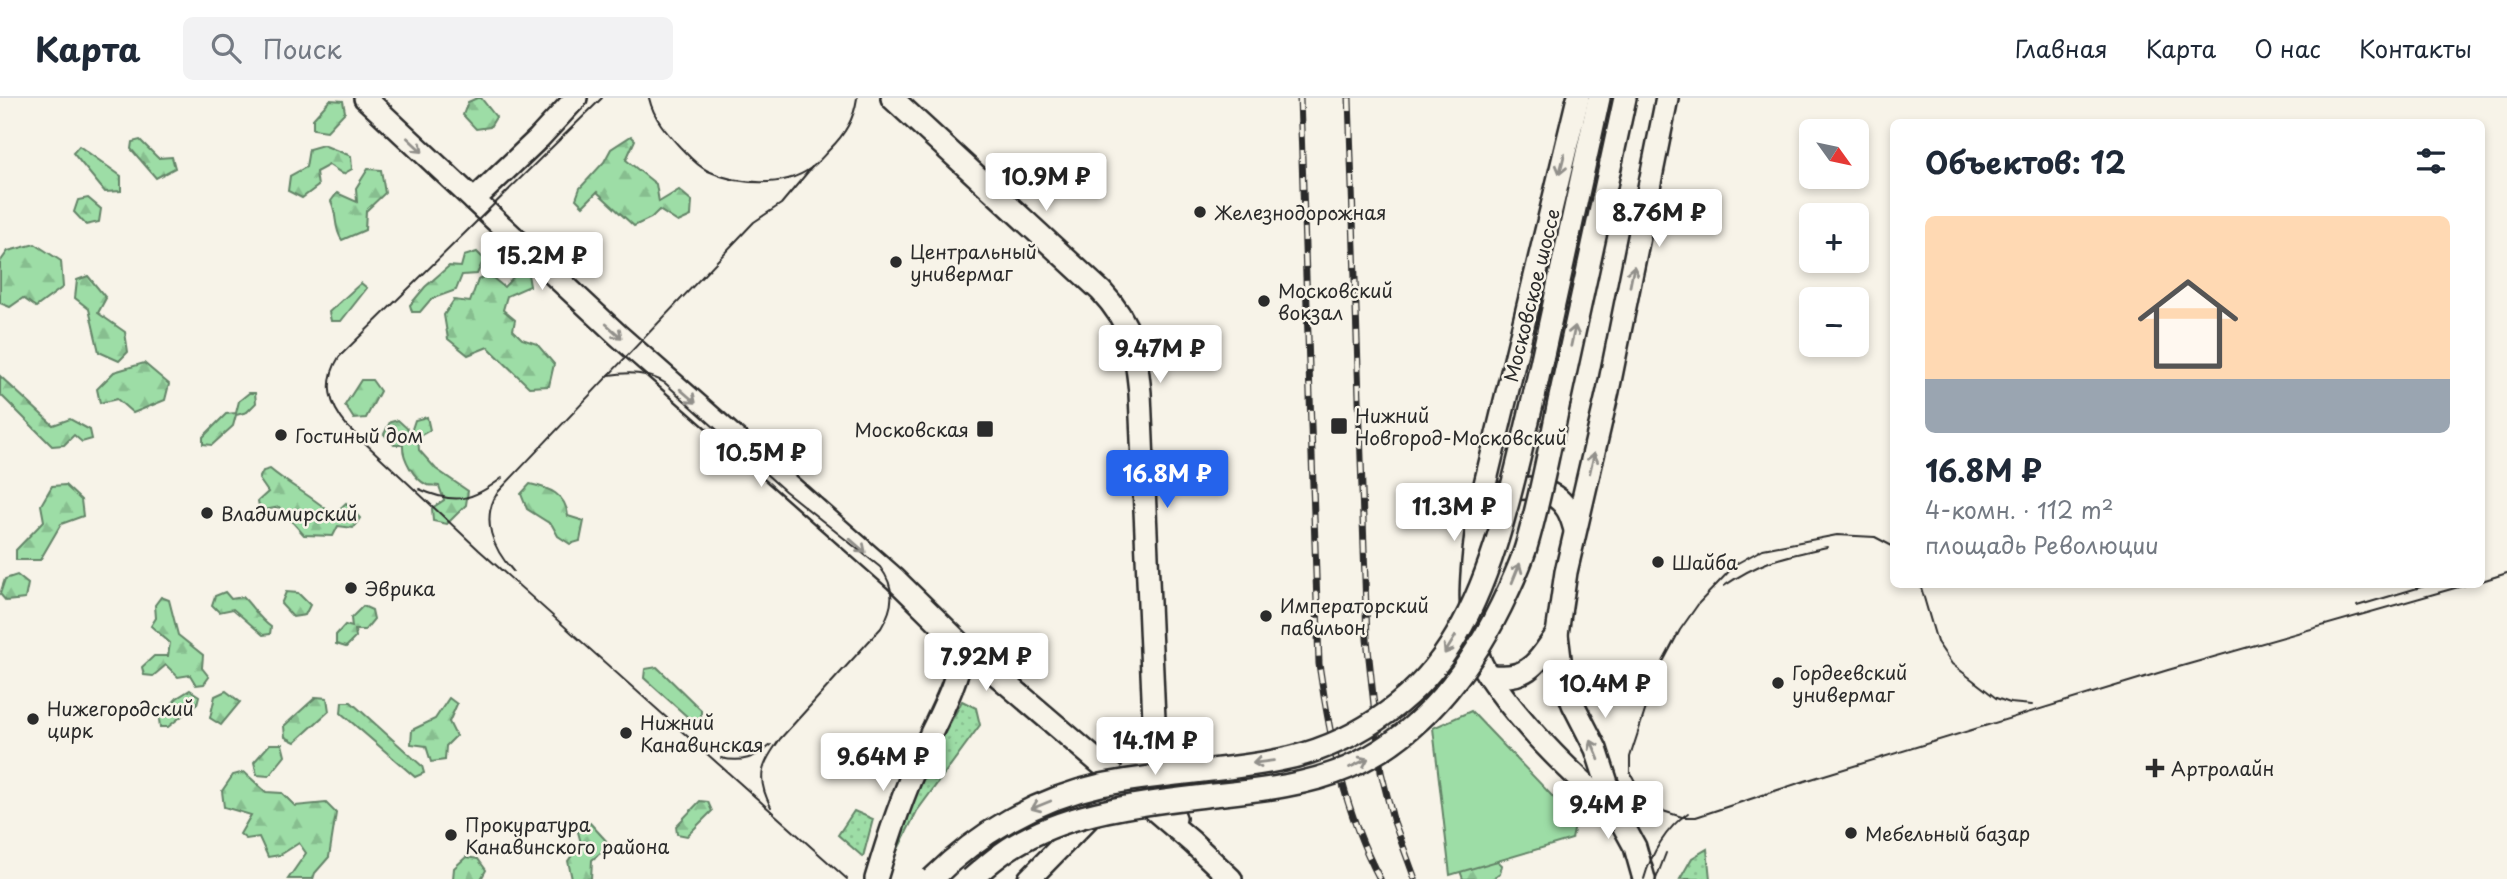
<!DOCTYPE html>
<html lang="ru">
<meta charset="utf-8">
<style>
:root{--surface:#fff;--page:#f2f2f3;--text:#1f2937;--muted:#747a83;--line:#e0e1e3;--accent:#2563eb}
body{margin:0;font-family:"Playpen Sans",sans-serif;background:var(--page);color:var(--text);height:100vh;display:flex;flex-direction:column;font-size:26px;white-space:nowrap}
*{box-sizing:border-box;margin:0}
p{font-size:23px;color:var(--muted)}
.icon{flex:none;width:38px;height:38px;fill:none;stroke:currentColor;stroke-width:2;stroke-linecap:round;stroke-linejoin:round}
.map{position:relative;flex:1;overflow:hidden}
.details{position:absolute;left:1890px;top:21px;width:595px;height:469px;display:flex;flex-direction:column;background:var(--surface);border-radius:10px;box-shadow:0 4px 10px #0003}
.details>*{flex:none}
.needle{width:46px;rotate:123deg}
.tools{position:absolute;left:1799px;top:21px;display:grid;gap:14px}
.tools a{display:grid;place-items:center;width:70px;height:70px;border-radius:10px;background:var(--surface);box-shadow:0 4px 10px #0003;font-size:35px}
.price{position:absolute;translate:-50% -60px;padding:0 16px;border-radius:7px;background:#fff;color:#222;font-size:23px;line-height:46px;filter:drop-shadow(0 2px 4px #0008)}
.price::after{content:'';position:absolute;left:50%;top:42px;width:21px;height:16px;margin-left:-10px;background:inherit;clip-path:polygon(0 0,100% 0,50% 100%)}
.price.on{background:var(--accent);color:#fff}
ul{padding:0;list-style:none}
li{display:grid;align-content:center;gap:14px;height:371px;padding:0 35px}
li+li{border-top:2px solid var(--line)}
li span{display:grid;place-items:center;height:217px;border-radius:10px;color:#555}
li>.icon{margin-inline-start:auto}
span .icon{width:126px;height:126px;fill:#fffc;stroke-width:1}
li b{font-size:30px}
h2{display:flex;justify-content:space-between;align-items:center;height:84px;padding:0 35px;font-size:30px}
header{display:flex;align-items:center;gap:42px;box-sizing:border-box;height:98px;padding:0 35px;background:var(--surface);border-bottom:2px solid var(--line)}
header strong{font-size:33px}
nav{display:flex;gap:38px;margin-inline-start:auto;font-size:24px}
.search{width:490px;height:63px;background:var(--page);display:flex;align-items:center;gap:18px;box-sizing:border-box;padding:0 24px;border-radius:10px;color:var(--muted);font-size:26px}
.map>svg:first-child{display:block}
.grass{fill:url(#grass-dots);stroke:#648468;stroke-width:2}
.forest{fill:url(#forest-firs);stroke:#648468;stroke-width:2}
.park{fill:#9ddda6;stroke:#648468;stroke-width:2}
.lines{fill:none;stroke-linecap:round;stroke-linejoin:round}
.secondary-casing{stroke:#2b2b2b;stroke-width:26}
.secondary{stroke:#f7f3e8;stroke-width:21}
.tram{stroke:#2b2b2b;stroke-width:2}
.rail-casing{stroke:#2b2b2b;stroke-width:7}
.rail{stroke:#f7f3e8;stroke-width:4.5;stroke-dasharray:13;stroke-linecap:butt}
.secondary-bridge-casing{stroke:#2b2b2b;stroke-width:26;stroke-linecap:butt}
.secondary-bridge{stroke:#f7f3e8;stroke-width:21}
.oneway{stroke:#918f8a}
.poi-dot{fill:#2b2b2b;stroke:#f7f3e8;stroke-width:2.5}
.labels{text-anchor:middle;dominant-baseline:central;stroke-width:5;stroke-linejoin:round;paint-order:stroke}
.poi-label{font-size:19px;fill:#2b2b2b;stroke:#f7f3e8;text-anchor:start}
.street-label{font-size:19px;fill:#2b2b2b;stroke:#f7f3e8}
</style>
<header>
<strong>Карта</strong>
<div class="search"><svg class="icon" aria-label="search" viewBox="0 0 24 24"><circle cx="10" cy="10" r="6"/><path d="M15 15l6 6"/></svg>Поиск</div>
<nav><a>Главная</a><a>Карта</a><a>О нас</a><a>Контакты</a></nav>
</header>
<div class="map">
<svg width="2507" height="781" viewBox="0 0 2507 781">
<defs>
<pattern id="grass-dots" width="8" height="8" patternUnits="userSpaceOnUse" patternTransform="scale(1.75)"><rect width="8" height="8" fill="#9ddda6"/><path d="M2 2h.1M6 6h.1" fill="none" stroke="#87be8f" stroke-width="1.8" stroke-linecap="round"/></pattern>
<pattern id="forest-firs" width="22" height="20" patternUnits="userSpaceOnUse" patternTransform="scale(1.75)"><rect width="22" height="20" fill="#9ddda6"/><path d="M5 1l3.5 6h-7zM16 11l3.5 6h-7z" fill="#87be8f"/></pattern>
</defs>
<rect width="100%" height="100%" fill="#f7f3e8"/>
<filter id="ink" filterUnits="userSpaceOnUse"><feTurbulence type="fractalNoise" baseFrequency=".0143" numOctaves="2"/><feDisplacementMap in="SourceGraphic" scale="14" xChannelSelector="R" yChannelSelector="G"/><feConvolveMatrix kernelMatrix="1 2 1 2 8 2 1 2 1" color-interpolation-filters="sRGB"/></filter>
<g filter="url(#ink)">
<g class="grass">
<path d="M962,603L976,610L980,627L917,713L887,773L924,674Z"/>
<path d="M854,713L873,721L863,759L838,737Z"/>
<path d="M1707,751L1710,781H1680L1692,760Z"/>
</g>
<g class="forest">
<path d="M477,0H481L496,19L490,29L476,31L463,17L468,4Z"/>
<path d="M330,2L343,3L345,14L327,33L313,31V21Z"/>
<path d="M631,38L635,42L626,62L656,86L659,104L679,92L692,103L691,118L678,124L659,112L651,120L634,128L597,94L583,108L576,101L580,90L604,64L611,51Z"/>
<path d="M140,42L158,60L172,59L175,70L156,80L131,51L132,44Z"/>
<path d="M323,47L351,58L352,71L343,76L329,67L316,74L318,88L302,100L288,93L290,78L306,69L309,51Z"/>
<path d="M79,48L121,78V93L105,94L73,55Z"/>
<path d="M368,71L381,72L385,95L366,113L365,132L342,142C333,129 338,118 331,103L337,95L357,104L356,90Z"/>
<path d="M88,100L101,111L99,124L86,127L74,114L78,102Z"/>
<path d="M35,146L61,163L63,189L36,209L23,200L10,209L0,205V164L8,153Z"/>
<path d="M477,154L484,161L477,176L462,177L456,192L431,201L420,214H412L410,207L425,189L449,168L461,169L464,158Z"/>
<path d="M518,174L528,176L530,188L507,198L503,212L515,222L513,232L522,241L537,246L554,266L549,288L529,289L488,249L468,257L448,241L444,217L454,202L470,204L478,182L488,176L504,189Z"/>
<path d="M88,178L106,200L98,215L125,234L128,254L119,263L99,254L89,211L75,200L77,182Z"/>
<path d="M361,185L367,190L341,223H331L329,214Z"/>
<path d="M144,265L169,286L165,302L133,315L117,301L100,305L97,291L114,274Z"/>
<path d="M0,278L53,327L70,321L90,332L92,341L82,344L74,337L64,347L52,348L0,296Z"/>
<path d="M361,282H372L380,293L366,320L354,321L345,307Z"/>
<path d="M249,295H255L256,305L247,314L236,317L233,328L212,347L203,346V339L226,316L236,315L239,303Z"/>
<path d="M427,319L430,332L418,339L419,352L436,371L468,393L466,407L447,426L433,423L432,410L444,402L439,388C435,387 431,388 427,387C414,381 402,360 403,347H394L384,336L390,324L398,322L411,334L415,322Z"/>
<path d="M270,371C290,388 314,399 333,417L346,405L360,420L353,430L338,428L333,438L304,437L279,409L260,413L258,403L268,394L259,381L263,373Z"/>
<path d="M530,386C549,390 566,396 568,418L584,423L580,443L570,446L558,438L552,427L527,411L521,396Z"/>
<path d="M65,387L81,402L83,418L61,426L40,462H16V452L44,423L41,407L52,388Z"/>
<path d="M17,477L28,486L25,501L6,503L0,496L5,481Z"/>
<path d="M225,494L231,501L243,499C254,510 259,521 271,529L270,536L263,537L233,511L219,514L212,507L215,498Z"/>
<path d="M286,494L298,495L310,507L305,517L293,519L281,506Z"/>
<path d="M161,499L169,502L178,537L203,557L202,570L209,579L204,586L196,587L190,577L178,579L166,567L153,578L144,577L142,569L154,558H168L170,545L151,528L156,520L155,507Z"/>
<path d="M363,508L372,512L374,521L365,532H355L356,539L346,549L336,546V537L345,527L352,529L351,520Z"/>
<path d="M657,569L701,612V622H691L644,580L645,571Z"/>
<path d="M190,592L199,598L197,606L168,629H160L159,621L177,600Z"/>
<path d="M226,593L240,604L221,627L210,620L215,598Z"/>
<path d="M316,599L327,600L329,613L295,644L285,639L284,628Z"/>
<path d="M449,600L457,606L449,624L456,638L446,648L445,662L431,664L426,648L411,646L412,632L435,621Z"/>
<path d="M342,604H351L422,668L424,675L415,679L341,615Z"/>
<path d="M270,646H282L285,658L269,678L257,677L254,664Z"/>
<path d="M244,674L266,694L282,695L295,708L326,705L336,715L329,759L315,775L313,781H288L306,755L299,745L280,757L268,759L259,739L246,741L240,736L251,717L224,709L222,693L233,677Z"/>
<path d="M700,703L708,704L712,713L687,738L677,736L676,728Z"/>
<path d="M590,725L610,747L592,762L591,781H572L568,763L581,745L578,734Z"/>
<path d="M1452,751L1493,759L1502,767L1500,776L1492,781H1463Z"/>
<path d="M466,759L478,761L486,772L481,781H453L454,770Z"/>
</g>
<path class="park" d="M1471,613L1576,723L1572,741L1450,777L1433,630Z"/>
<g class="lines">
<g class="secondary-casing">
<g id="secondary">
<path d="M365,0L618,237L895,481L963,548L1192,744L1231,781"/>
<path d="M892,0L1101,193C1132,226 1136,252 1140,295L1155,645L1166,699L1175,720"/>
<path d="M1578,0L1479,411C1473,460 1465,511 1479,559C1482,571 1491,581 1498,591C1531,637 1574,677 1616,715"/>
<path d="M474,102L539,40L576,0"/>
<path d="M1534,298L1599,0"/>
<path d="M1559,304L1625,0"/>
<path d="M1498,398C1520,384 1553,389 1567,411C1571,417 1573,425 1575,432"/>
<path d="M1488,577C1527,584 1537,565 1557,536"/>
<path d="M876,781C888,740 902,698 920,659C936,623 958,587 963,548"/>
<path d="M1029,781L1122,686L1155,645"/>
<path d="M1644,781L1635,749L1617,716L1596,651L1573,606L1562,577L1557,536L1566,474L1608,293L1667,0"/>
</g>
</g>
<use href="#secondary" class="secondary"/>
<g class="tram">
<path d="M602,0L339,259C323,285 329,307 348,329L479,452L847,781"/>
<path d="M649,0C654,21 666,34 680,49C689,58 697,68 708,73C738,87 784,90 811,70C818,65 824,57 830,51C845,36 854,21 857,0"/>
<path d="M609,277C629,274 647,274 665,285L785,393L880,469C896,490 894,509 881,530L780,641C762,667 755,679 771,709"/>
<path d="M419,391C455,407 472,403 502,380"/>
<path d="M1894,449L1875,439L1837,437L1763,451L1736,466L1699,505L1680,532L1658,573L1630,659V674L1639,691L1648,702L1663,713L1682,719H1696L1808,682L2168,572L2469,486"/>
<path d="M513,473C493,451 480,421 498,394L754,124L781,106L812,69"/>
<path d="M2482,483L2507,475"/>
<path d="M1920,486L1937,544L1952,566L1996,600L2010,605L2032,607"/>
<path d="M1724,488C1762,462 1783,459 1827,449"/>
<path d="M2357,508L2431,486"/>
<path d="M721,660C742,665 755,660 771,647"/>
<path d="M1644,781C1651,756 1666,730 1688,715"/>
<path d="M1656,781L1666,755"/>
</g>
<g class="rail-casing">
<g id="rail">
<path d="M1300,0L1319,566C1330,640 1344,714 1380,781"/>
<path d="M1349,0L1367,541L1381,674L1393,721L1415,781"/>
</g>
</g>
<use href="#rail" class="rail"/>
<g class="secondary-bridge-casing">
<g id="secondary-bridge">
<path d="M932,781C978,735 1037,701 1101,687C1159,675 1220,674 1279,662C1348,649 1412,607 1450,548C1496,477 1514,379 1534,298"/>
<path d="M971,781C987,767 1003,753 1022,743C1074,714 1139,706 1197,699C1247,693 1300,690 1347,670C1419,639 1467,577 1501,508C1510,489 1520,469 1526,449C1540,402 1549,353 1559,304"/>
</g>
</g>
<use href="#secondary-bridge" class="secondary-bridge"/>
</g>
<defs><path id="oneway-shaft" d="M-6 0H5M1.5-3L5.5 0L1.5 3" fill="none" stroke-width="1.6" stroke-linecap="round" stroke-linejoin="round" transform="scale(1.75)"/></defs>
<g class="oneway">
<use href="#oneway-shaft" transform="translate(415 47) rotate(43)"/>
<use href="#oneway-shaft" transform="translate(1562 66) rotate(104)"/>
<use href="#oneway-shaft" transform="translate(1632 178) rotate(-79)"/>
<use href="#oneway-shaft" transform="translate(614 233) rotate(42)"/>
<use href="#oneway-shaft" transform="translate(1573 238) rotate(-78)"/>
<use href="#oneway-shaft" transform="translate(688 298) rotate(41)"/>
<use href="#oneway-shaft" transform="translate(1592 365) rotate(-77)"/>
<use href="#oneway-shaft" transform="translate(858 448) rotate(41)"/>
<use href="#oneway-shaft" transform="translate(1516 475) rotate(-68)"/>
<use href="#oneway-shaft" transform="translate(1450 547) rotate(122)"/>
<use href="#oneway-shaft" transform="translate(1595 652) rotate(-112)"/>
<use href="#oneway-shaft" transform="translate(1263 664) rotate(173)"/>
<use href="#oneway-shaft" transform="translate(1359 665) rotate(-25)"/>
<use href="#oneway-shaft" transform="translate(1041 707) rotate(158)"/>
</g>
</g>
<g class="poi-dot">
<circle cx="1200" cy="114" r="7"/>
<circle cx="896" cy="164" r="7"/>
<circle cx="1264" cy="203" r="7"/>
<rect x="1330" y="319" width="18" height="18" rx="3.5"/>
<rect x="976" y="322" width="18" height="18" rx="3.5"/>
<circle cx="281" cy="337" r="7"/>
<circle cx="207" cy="415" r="7"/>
<circle cx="1658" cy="464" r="7"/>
<circle cx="351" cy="490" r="7"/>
<circle cx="1266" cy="518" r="7"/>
<circle cx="1778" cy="585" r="7"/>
<circle cx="33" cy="621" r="7"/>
<circle cx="626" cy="635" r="7"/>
<path d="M2151.5 659.5h7v7h7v7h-7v7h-7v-7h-7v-7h7z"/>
<circle cx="1851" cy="735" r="7"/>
<circle cx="451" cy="737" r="7"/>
</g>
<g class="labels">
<g class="poi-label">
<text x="1214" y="114">Железнодорожная</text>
<text x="910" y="153">Центральный<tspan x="910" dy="22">универмаг</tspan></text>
<text x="1278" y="192">Московский<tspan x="1278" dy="22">вокзал</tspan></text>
<text x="1355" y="317">Нижний<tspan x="1355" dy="22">Новгород-Московский</tspan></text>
<text x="969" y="331" text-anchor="end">Московская</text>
<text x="295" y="337">Гостиный дом</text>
<text x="221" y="415">Владимирский</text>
<text x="1672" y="464">Шайба</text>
<text x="365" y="490">Эврика</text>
<text x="1280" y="507">Императорский<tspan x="1280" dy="22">павильон</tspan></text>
<text x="1792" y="574">Гордеевский<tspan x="1792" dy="22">универмаг</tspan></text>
<text x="47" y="610">Нижегородский<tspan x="47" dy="22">цирк</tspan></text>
<text x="640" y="624">Нижний<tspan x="640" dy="22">Канавинская</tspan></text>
<text x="2171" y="670">Артролайн</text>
<text x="465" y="726">Прокуратура<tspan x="465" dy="22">Канавинского района</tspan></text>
<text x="1865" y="735">Мебельный базар</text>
</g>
<g class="street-label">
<text transform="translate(1531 197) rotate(-76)">Московское шоссе</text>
</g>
</g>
</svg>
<div class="tools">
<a><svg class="needle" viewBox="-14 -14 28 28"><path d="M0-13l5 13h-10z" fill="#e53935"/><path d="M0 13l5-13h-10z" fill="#747a83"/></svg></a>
<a>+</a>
<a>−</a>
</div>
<b class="price" style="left:1046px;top:115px">10.9M ₽</b>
<b class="price" style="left:1659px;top:151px">8.76M ₽</b>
<b class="price" style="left:542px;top:194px">15.2M ₽</b>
<b class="price" style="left:1160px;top:287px">9.47M ₽</b>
<b class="price" style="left:761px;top:391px">10.5M ₽</b>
<b class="price on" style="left:1167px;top:412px">16.8M ₽</b>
<b class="price" style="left:1454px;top:445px">11.3M ₽</b>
<b class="price" style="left:986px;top:595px">7.92M ₽</b>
<b class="price" style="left:1605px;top:622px">10.4M ₽</b>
<b class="price" style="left:1155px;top:679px">14.1M ₽</b>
<b class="price" style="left:883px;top:695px">9.64M ₽</b>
<b class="price" style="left:1608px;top:743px">9.4M ₽</b>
<section class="details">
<h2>Объектов: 12<svg class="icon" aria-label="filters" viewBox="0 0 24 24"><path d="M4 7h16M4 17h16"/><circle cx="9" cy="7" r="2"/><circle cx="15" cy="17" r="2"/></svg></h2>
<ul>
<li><span style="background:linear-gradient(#ffd9b3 75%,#9aa5b1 0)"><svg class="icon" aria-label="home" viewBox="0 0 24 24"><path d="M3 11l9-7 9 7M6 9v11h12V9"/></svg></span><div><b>16.8M ₽</b><p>4-комн. · 112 m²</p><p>площадь Революции</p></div></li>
</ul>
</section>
</div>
